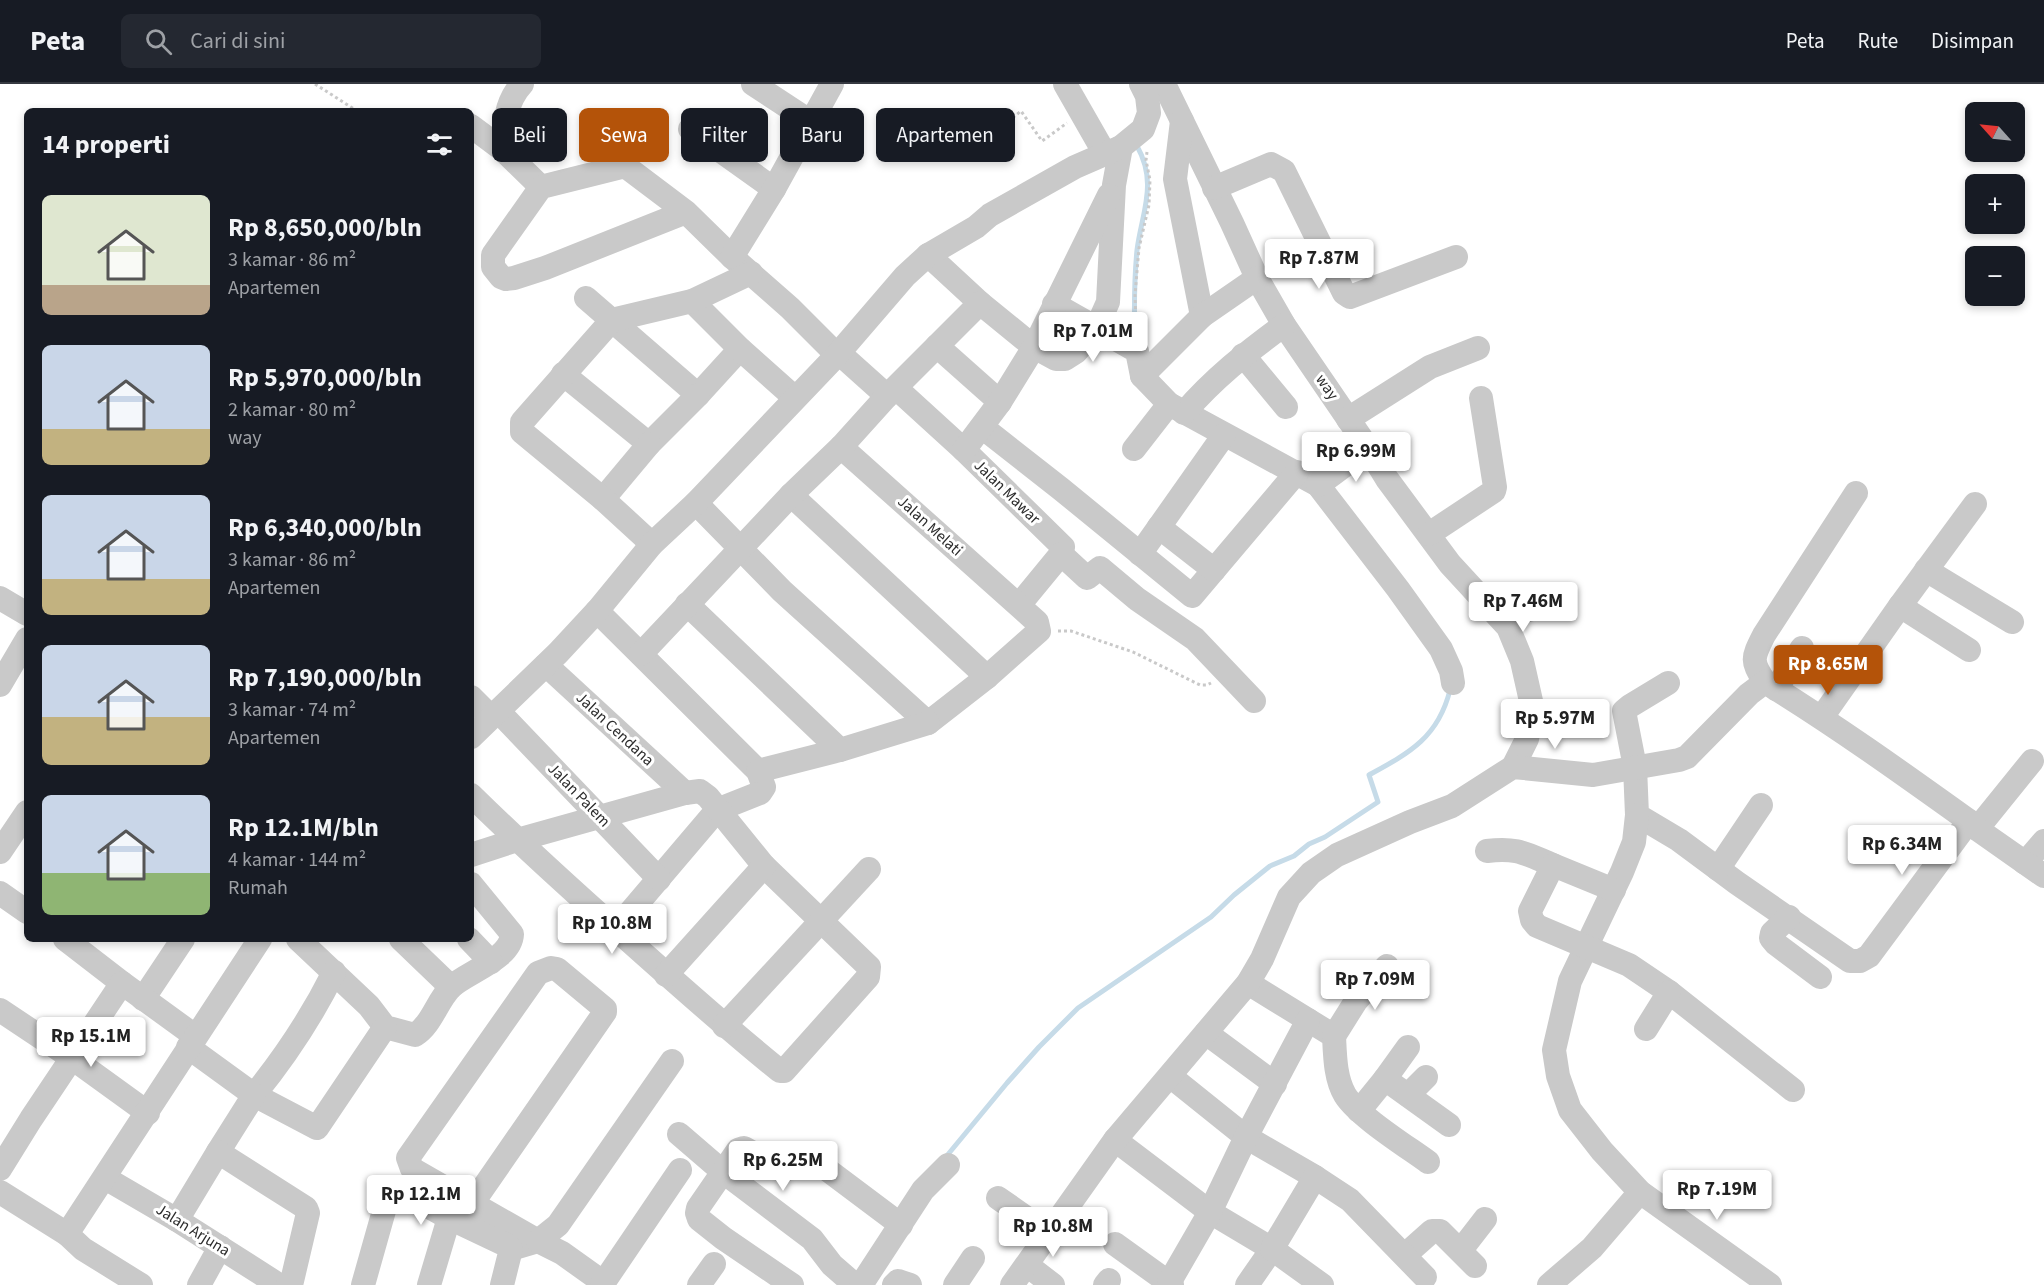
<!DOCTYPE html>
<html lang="id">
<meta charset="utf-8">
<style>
:root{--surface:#171b24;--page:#242831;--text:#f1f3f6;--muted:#9ea1a6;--line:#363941;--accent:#b45309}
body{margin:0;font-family:"Source Sans 3",sans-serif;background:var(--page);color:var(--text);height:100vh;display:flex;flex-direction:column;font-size:22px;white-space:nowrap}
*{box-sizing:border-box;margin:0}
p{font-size:20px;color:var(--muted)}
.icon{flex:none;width:33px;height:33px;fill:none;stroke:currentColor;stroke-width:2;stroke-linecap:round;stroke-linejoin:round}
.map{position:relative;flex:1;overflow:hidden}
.side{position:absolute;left:24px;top:24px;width:450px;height:834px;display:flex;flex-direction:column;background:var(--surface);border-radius:9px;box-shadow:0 3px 9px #0003}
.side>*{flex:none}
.guide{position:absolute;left:492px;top:24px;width:570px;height:54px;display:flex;gap:12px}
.needle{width:39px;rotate:297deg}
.fabs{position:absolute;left:1965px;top:18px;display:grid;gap:12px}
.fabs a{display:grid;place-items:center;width:60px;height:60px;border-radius:9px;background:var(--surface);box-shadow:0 3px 9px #0003;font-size:30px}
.price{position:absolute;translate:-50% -51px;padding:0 14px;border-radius:6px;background:#fff;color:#222;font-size:20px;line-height:39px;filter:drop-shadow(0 2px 3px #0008)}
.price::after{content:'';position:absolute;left:50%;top:36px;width:18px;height:14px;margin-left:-9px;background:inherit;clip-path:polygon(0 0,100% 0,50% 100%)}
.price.active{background:var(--accent);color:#fff}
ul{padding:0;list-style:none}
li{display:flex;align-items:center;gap:18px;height:150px;padding:0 18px}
li span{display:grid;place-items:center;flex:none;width:168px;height:120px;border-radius:9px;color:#555}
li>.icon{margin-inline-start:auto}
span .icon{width:72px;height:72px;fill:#fffc;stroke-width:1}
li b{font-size:26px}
h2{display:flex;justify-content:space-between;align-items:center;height:72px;padding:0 18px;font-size:26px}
.tag{padding:0 21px;border-radius:9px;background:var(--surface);box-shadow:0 3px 9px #0003;font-size:21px;line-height:54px}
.tag.active{background:var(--accent);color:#fff}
header{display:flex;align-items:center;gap:36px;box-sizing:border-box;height:84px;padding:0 30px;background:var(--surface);border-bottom:2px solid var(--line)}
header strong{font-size:28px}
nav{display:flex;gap:33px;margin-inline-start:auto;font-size:21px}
.search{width:420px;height:54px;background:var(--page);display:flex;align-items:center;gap:15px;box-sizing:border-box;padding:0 21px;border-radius:9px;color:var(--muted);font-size:22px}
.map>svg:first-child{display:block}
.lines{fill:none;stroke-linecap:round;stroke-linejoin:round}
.stream{stroke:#c6dbe8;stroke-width:5}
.path{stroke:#c9c9c9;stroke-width:3;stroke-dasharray:3 3;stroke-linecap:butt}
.minor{stroke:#c9c9c9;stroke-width:24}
.labels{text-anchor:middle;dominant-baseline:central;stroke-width:6;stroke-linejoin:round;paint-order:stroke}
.street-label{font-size:16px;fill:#2c2c2c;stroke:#fff}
</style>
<header>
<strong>Peta</strong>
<div class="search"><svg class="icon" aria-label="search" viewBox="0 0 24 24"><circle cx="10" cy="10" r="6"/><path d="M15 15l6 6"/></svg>Cari di sini</div>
<nav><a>Peta</a><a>Rute</a><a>Disimpan</a></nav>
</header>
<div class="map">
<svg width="2044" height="1201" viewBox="0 0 2044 1201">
<rect width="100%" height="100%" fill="#fff"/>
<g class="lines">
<g class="stream">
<path d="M1135,258C1134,227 1134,197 1137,166C1142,128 1158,99 1137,62"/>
<path d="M945,1074L1007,999L1039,963L1078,924L1211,833L1234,811L1270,782L1294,772L1309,760L1325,753L1378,718L1369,691C1409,669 1438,654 1450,606"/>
</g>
<g class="path">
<path d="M315,0L357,27"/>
<path d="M994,49L1021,27L1042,57L1067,39"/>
<path d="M1136,243L1135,211L1139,164L1149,121L1150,96L1146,76L1147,68"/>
<path d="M1058,547H1071L1133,568L1200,601H1207L1211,599"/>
<path d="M1081,1136L1101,1150"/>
</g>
<g class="minor">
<path d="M522,0C505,18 504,42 503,66L541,103"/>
<path d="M753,0L811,38"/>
<path d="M1065,0L1105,70"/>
<path d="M1164,0L1232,139L1257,194L1284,241L1368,364L1387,395L1450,480L1508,543L1522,577L1531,617L1530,640L1527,655L1513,683"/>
<path d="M1182,37L1175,95L1202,232"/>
<path d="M471,42L503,66"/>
<path d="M690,45L774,105"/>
<path d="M1214,104L1271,80L1284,87L1344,209L1350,213L1456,173"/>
<path d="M686,128L545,184L514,194L506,195L501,193L493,183V171L541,103L625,82L686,128L732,173L790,224L837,271"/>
<path d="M928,171L980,219L1034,263L1056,275H1065L1076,268L1096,245L1108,218L1114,101L1121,63"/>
<path d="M732,173L774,105L832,0"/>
<path d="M586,214L698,311L740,265"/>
<path d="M692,217L740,265L795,314"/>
<path d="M1054,220L1137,267L1142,292L1169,320L1318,401L1398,505L1441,565L1451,587L1453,599"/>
<path d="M937,262L1000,318"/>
<path d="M839,269L887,312"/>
<path d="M1243,271L1286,323"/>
<path d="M563,290L649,360L698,311"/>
<path d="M1142,292L1202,232L1257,194"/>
<path d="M896,304L964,366L1063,463L1061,470L1019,521"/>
<path d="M1184,329C1213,295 1247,268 1284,241"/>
<path d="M1348,335L1430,283L1478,264"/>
<path d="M982,343L1061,405L1192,512L1297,388"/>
<path d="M1134,365L1169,320"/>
<path d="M964,366L1000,318L1034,263L1109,111"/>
<path d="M1318,401L1368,364"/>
<path d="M791,411L987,593"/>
<path d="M603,415L649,360"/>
<path d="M696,419L782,507L928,639L987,593L1039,547L1037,538L841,363"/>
<path d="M1159,443L1214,486"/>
<path d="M1429,450L1494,407L1495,403L1481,314"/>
<path d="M652,460L603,415L522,348V338L612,236L692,217L751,189"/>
<path d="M1061,470L1087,494L1100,484L1137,515L1195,555L1254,617"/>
<path d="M1140,470L1224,351"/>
<path d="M1926,486L2012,538"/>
<path d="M0,514L27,530"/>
<path d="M687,520L840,666L928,639"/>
<path d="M1900,522L1969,566"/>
<path d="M597,527L758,687L764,703L760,709L717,726L615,846"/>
<path d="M1500,533L1536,524"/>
<path d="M641,570L791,411L841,363L887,312L980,219"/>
<path d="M546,581L685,709"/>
<path d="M1765,598C1750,577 1753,573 1764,551L1856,409"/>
<path d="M1668,599L1630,622L1624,627L1635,683L1637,731L1679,756L1737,799L1850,877H1860L1869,872L1969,737"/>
<path d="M0,601L27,555"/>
<path d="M1776,605L1802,564"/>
<path d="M471,613L491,633"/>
<path d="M498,627L659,795"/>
<path d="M1822,633L1900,522L1975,420"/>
<path d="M471,653L558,569L597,527L652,460L696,419L837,271L905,192L928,171L976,143L990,131L1075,83L1121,63L1143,45L1149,29L1147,12L1141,0"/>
<path d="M758,687L840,666"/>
<path d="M471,711C527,766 586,819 645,871C690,911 734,950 780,987H784L868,893L869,883L764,782L708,713L700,707L685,709L517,756L471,771"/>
<path d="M1637,731L1634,758L1622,788L1570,897L1554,966L1558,992L1570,1026L1602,1067L1640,1108L1770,1201"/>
<path d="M1977,745L2032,677"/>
<path d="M1487,767C1517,763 1526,770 1553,781"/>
<path d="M0,768L27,728"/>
<path d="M2025,779L2044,757"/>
<path d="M1718,785L1761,721"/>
<path d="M1614,806L1553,781L1530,827L1532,836L1537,842L1629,881L1669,908L1793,1006"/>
<path d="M0,809L27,828"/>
<path d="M1789,833L1772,849L1771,854L1776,860L1820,893"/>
<path d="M65,855L122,899"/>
<path d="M298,855L369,922L385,943L415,951C432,940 437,917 451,903C467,888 511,875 512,850L471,800"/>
<path d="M401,855L451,903"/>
<path d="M469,855L491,878"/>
<path d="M334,888C312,932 285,973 254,1011L317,1044L385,943"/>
<path d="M666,891L764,782"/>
<path d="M1248,899L1334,952C1335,971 1335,994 1345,1011C1358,1032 1406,1062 1428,1078"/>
<path d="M143,915L183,855"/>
<path d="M0,926L72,974L148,1029"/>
<path d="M724,942L869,785"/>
<path d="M1646,945L1669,908"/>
<path d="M1206,949L1275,1000"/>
<path d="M1334,952L1356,917L1387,882"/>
<path d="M188,963L254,1011L218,1068"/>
<path d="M1170,992L1246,1053L1315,1093"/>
<path d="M1385,995L1449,1041"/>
<path d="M1408,1011L1426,993"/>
<path d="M1359,1027L1385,995L1408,963"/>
<path d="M679,1050L722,1087L812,1155L832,1181L855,1201"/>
<path d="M1115,1056L1210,1128L1272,1165L1247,1201"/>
<path d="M0,1085L31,1035L122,899L195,952"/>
<path d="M105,1094L177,1136L279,1201"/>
<path d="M0,1108L67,1150"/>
<path d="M998,1114L1048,1149"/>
<path d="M472,1120L605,928V925L557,885L551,884L538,889L408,1074L412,1085L538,1157L511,1165"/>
<path d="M177,1136L218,1068L306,1124L308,1129L292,1197L288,1201"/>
<path d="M1115,1160L1172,1201"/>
<path d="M1461,1166L1485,1135"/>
<path d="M1405,1171L1432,1147H1440L1475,1182"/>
<path d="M1027,1181L1053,1201"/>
<path d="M604,1199L562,1169L538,1157L558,1141L672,977"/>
<path d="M1169,1199L1210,1128L1246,1053L1308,936"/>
<path d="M141,1201L83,1165L67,1150L260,855"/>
<path d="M199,1201L220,1163"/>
<path d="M363,1201L387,1116L391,1106L397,1105L449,1134L508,1162L511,1165L502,1201"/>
<path d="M429,1201L449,1134"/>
<path d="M602,1201L680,1086"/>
<path d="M699,1201L714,1180"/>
<path d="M792,1201L723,1154L699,1135L697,1129L698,1124L738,1066L744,1064L783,1086L794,1083L805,1074L813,1075L901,1141"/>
<path d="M861,1201L923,1106L948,1081"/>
<path d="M894,1201L898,1197L910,1201"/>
<path d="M955,1201L973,1174"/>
<path d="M1012,1201L1115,1056L1248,899L1262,875L1289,813L1311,789L1337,771L1410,738L1452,722L1513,683L1593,691L1679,676L1687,673L1749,610L1765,598C1835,641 1902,689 1969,737L1977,745L2044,792"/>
<path d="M1105,1201L1109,1196"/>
<path d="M1322,1201L1272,1165L1315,1093L1350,1116L1425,1193"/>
<path d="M1549,1201L1592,1164L1640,1108"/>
</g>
</g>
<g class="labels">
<g class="street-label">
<text transform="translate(1327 303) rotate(56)">way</text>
<text transform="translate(1007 408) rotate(44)">Jalan Mawar</text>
<text transform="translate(930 442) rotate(42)">Jalan Melati</text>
<text transform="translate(615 645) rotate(43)">Jalan Cendana</text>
<text transform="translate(579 711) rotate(46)">Jalan Palem</text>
<text transform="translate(193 1146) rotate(32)">Jalan Arjuna</text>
</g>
</g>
</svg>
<div class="fabs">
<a><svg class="needle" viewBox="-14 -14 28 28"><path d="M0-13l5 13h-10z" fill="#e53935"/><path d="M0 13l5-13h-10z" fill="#9ea1a6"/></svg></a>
<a>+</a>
<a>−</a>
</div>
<b class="price" style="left:1319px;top:206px">Rp 7.87M</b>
<b class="price" style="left:1093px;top:279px">Rp 7.01M</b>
<b class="price" style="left:1356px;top:399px">Rp 6.99M</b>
<b class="price" style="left:1523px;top:549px">Rp 7.46M</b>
<b class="price active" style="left:1828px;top:612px">Rp 8.65M</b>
<b class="price" style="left:1555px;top:666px">Rp 5.97M</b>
<b class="price" style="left:1902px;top:792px">Rp 6.34M</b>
<b class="price" style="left:612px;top:871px">Rp 10.8M</b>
<b class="price" style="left:1375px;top:927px">Rp 7.09M</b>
<b class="price" style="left:91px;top:984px">Rp 15.1M</b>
<b class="price" style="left:783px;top:1108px">Rp 6.25M</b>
<b class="price" style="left:1717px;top:1137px">Rp 7.19M</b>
<b class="price" style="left:421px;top:1142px">Rp 12.1M</b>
<b class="price" style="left:1053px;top:1174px">Rp 10.8M</b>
<div class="guide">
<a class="tag">Beli</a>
<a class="tag active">Sewa</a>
<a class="tag">Filter</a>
<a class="tag">Baru</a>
<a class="tag">Apartemen</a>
</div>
<section class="side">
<h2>14 properti<svg class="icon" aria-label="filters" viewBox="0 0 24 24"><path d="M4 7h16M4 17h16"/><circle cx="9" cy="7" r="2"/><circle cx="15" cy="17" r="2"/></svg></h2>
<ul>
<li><span style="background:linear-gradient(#dfe7d0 75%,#b9a48a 0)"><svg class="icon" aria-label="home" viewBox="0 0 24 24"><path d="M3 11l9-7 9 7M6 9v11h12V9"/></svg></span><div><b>Rp 8,650,000/bln</b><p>3 kamar · 86 m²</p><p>Apartemen</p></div></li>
<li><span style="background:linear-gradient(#c9d6e8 70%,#c2b280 0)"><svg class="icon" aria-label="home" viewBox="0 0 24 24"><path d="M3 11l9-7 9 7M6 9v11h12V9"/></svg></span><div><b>Rp 5,970,000/bln</b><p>2 kamar · 80 m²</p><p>way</p></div></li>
<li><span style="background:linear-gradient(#c9d6e8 70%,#c2b280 0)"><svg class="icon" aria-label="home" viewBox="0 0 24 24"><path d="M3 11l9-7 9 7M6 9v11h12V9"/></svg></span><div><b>Rp 6,340,000/bln</b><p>3 kamar · 86 m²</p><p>Apartemen</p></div></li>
<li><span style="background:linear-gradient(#c9d6e8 60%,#c2b280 0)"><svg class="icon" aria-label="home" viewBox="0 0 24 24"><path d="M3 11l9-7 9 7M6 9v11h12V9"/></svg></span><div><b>Rp 7,190,000/bln</b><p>3 kamar · 74 m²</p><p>Apartemen</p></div></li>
<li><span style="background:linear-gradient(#c9d6e8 65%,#8fb573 0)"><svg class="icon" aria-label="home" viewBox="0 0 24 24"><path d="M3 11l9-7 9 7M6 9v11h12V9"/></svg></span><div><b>Rp 12.1M/bln</b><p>4 kamar · 144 m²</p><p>Rumah</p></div></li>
</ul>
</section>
</div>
